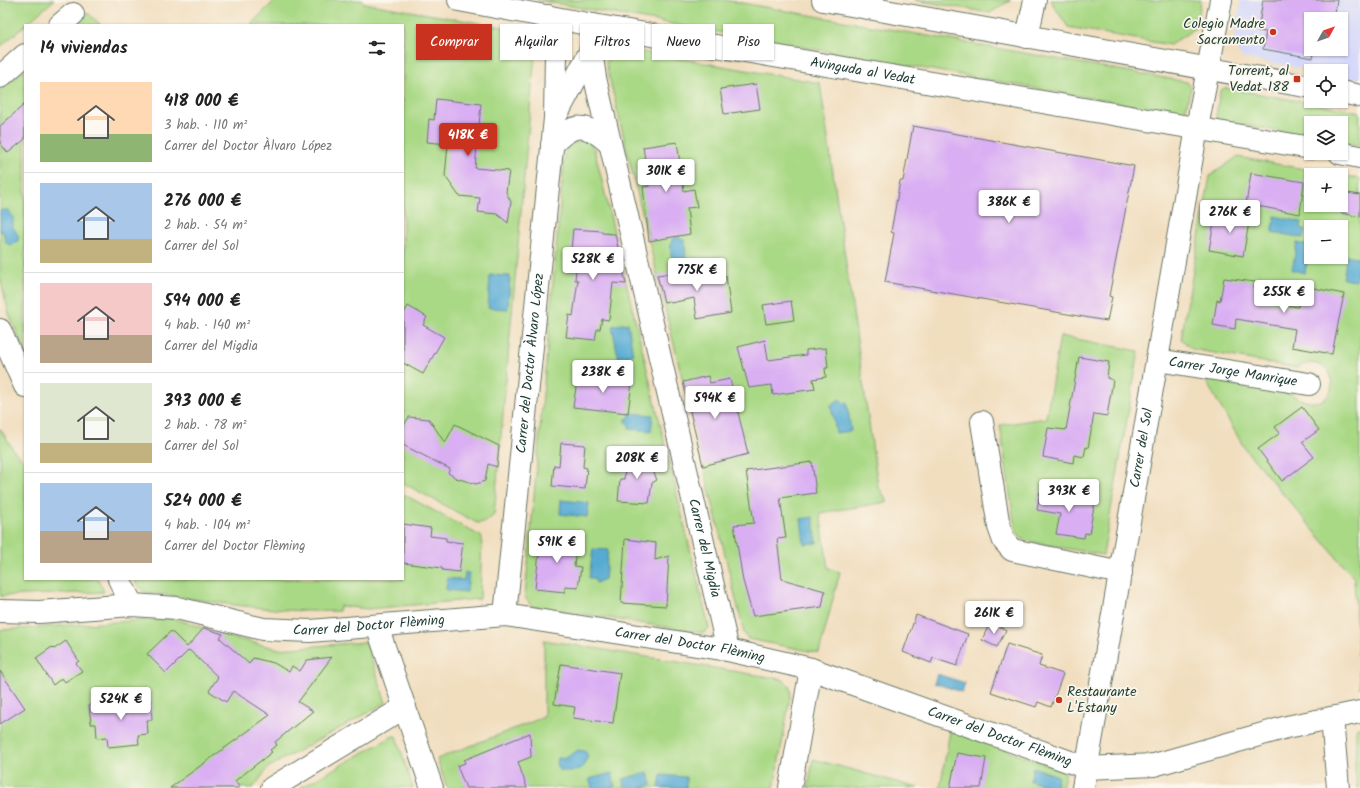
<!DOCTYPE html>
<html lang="es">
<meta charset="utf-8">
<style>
:root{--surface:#fff;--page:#f2f2f2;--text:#222;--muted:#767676;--line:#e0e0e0;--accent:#c8321e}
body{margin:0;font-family:Kalam,sans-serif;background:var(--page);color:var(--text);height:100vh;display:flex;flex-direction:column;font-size:15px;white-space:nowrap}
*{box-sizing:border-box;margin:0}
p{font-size:13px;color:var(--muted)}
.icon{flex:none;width:22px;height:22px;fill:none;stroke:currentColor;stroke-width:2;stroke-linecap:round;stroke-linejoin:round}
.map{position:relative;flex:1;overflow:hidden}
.details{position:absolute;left:24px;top:24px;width:380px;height:556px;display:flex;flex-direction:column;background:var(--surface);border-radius:0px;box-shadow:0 1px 3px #0004}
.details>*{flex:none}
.guide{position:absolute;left:416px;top:24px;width:380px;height:36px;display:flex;gap:8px}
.needle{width:26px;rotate:50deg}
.tools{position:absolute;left:1304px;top:12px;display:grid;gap:8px}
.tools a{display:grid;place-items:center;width:44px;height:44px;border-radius:0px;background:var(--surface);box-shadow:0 1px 3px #0004;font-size:20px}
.price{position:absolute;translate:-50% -34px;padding:0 9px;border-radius:4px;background:#fff;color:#222;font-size:13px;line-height:26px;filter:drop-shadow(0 1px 2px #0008)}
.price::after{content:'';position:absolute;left:50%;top:24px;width:12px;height:9px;margin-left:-6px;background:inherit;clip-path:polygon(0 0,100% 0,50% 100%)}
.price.on{background:var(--accent);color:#fff}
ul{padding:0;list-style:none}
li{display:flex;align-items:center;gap:12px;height:100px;padding:0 16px}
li+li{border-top:1px solid var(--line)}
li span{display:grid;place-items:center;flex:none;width:112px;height:80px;border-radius:0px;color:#555}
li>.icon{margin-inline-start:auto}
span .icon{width:48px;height:48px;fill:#fffc;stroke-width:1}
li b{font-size:17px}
h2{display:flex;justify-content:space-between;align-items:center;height:48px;padding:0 16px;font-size:17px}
.pill{padding:0 14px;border-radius:0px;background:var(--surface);box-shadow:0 1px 3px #0004;font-size:14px;line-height:36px}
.pill.on{background:var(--accent);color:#fff}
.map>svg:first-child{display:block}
.built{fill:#d5d8f9;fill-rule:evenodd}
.green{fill:#aad986;stroke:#648b5d;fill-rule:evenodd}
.water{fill:#57abd3;stroke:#3b7484}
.building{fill:#d9aef3}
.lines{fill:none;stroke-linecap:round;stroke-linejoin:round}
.minor-casing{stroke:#687565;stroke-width:24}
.minor{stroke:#fff;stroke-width:22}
.poi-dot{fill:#c8321e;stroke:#fbf7ec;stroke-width:1.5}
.labels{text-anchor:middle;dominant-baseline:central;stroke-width:3.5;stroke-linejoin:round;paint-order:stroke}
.poi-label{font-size:14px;fill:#1f3d34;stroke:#fbf7ec;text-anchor:end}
.street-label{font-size:14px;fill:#1f3d34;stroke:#fbf7ec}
</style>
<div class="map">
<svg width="1360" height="788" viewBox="0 0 1360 788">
<rect width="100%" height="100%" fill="#fbf7ec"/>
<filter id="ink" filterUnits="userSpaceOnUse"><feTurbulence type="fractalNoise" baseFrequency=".025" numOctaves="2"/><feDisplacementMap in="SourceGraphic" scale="8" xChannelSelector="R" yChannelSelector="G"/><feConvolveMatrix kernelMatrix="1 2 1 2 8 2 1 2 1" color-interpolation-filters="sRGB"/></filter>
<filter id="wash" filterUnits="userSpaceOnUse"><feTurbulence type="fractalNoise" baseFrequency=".012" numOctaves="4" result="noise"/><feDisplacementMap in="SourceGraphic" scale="16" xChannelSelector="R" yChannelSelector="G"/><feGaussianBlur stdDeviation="0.9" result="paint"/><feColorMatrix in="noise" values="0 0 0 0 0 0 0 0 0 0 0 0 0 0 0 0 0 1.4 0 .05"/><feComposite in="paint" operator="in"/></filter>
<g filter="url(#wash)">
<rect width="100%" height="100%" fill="#f1debf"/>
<path class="built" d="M1241,0H1360V79L1341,76V71H1315L1242,58L1233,45ZM1311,19H1341V49H1311Z"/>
<g class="green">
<path d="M0,0H54L0,47Z"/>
<path d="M275,0H362L364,3L514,29L535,54L494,515L485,522L477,523L403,483V25H250Z"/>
<path d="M537,0H725L1187,82L1191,87L1185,113L1181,114Z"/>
<path d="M915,0H1011L990,13Z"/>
<path d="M1050,0H1201L1197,27L1170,45L1068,27Z"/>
<path d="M88,13L101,25H75Z"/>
<path d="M619,48L820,83L878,486L888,502L820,513L828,568L840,572L819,653L748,639L744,633L606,64L610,52Z"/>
<path d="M25,69V352L9,314L0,278V90Z"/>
<path d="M1226,88L1360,112V145L1341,142V123H1311V137L1217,120L1216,116L1220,91L1222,89Z"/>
<path d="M586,141L594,148L709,628L704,633L531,606L525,597L565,149L572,143Z"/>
<path d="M1237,157L1338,175H1311V205H1341V175L1360,179V688L1354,578L1245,449L1204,378L1292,394C1302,403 1326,408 1331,389C1336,367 1315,357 1296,368L1192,349L1181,339L1210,176ZM1311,227H1341V257H1311Z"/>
<path d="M1060,336L1139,351L1103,555L1026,541L1020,537L1015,528L1000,425L1046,418Z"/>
<path d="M0,428L14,451L25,462V579H98L104,592L0,596Z"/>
<path d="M403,494L482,537L480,599L368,609L340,606L339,611C273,613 209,601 144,592L137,585L134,579H403Z"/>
<path d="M173,618L230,637L279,649L366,642L386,703L269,767L253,788H0V630Z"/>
<path d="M544,640L781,679C787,682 790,685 791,692L774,788H447L437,759L544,717Z"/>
<path d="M1360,727V788H1357L1355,771L1356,728Z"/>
<path d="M950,731L1066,771L1062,788H940Z"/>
<path d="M393,736H396L413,788H300Z"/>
<path d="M813,759L918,788H808Z"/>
</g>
<g class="water">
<path d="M3,210H8L13,216V227L19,237L17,242L11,245L6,243L3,232L0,231V211Z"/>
<path d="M1275,216L1302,222L1301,228L1305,231L1303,238L1272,232Z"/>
<path d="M679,237L685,241C685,250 690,266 675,264C670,258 669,245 673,238Z"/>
<path d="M1297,243L1310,246L1305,273L1292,270Z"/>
<path d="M1347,255L1360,258L1356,281L1343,279Z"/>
<path d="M490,275L510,276L508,309L488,308Z"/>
<path d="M628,323L633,355L618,357L612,326Z"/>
<path d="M840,399L844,403L847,402L851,431L836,433L831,405Z"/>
<path d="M630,413L653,415L651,431L629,429V425L626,422V419L630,417Z"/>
<path d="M561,500L589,503L587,517L560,514Z"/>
<path d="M813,517L817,543L804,544L801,519Z"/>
<path d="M593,549L608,550L605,579L596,583L594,578H589Z"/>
<path d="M465,572L469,573L467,592L446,590L447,578L464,580Z"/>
<path d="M937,674L965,683L962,692L934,683Z"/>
<path d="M578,750L585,751L588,756L583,767L574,771H560L557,763L558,758H566Z"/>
<path d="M1033,767L1058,776L1056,788L1030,781Z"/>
<path d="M648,772L652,785L640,788H625L623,779Z"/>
<path d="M612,773L615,787L592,788L589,779Z"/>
<path d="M661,775L686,777V788H659Z"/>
</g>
<g id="blocks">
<g class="building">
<path d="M1263,0H1337L1334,19H1311V49H1314L1313,58L1263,49L1266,32L1258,31Z"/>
<path d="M756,84L760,109L724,114L720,89Z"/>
<path d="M436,99L481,104L475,168L509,171L506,192L511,202L508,223L497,214L478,212L480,198L459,196L445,176L448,144L427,142L429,119L434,120Z"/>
<path d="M25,104V139L8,153L0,143V126Z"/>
<path d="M913,126L1134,166L1109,296L1112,297L1107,321L885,282L894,233L891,232L900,181H903Z"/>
<path d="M677,142L684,191L694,189L697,207L687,208L690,234L649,241L643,187L649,186L643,147Z"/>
<path d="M1251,173L1304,182L1300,214L1246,204Z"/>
<path d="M1341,192L1360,195V217L1341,213Z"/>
<path d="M1216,211L1250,217L1243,256L1209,250Z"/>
<path d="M573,229L602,231V233L615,234L626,284L613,283L609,320L602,319L600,329H597L595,340L566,337L569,315L573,316L578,280H575L576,270H569Z"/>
<path d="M703,269L704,279L726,276L731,313L697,319L694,298L671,303L669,301L664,302L657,275Z"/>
<path d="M1224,278L1255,282L1254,289L1259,290L1258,301L1298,307L1303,286L1344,294L1332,354L1292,347L1295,329L1236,319L1235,329L1213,325L1217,300L1220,301Z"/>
<path d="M791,301L794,320L766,324L763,305Z"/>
<path d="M408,306L427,317L423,325L444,337L423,374L403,363V315Z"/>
<path d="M765,340L768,360L806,355V350L826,348L828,368H825L826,377L813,379L815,389L773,395L772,385L749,388L738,347Z"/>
<path d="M1079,357L1109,362L1107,378L1113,380L1107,416L1094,414L1088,448L1086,447L1084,457L1074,455L1073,463L1043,457L1048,428L1066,430Z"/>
<path d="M578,375L632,382L628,413L573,407Z"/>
<path d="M708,376L710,383L730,379L748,454L703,466L683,382Z"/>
<path d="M1302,407L1319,430L1302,442L1314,457L1282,481L1258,449L1280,433L1275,427Z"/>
<path d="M409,417L429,419L445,443L455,424L499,446L497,467L488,464L485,481L476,484L456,478L448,473L450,469L403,445V427Z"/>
<path d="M561,443L585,445L583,467L587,468L585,489L552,486L554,465L559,466Z"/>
<path d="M627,454L647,457L657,480L652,483L649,503L618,501L620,479H624Z"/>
<path d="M812,462L816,493L780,498L786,538L777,539L782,579L825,591L822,607L753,616L743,581L734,525L754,523L746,471Z"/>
<path d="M1040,492L1095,501L1089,534L1085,533L1084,538L1056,534L1060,514L1037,510Z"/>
<path d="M403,524L431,528L430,536L446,538V541L463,543L459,572L442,570V568L403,563Z"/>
<path d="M541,534L577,538L574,566L581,567L578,588L565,587V592L535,589Z"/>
<path d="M625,539L656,543L655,560L669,556L666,606L621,603Z"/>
<path d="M916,615L968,634L957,666L933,658L931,663L903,652Z"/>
<path d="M990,622L1006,630L997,647L982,640Z"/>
<path d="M204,628L223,634L220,638L249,664L253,658L274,663L289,672L292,666L300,671L307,660L332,657L298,702L313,711L275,742L277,745L270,750L272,752L235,781L240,788H170L270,715L233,691L226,702L209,691L218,677L189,650L166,673L147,654L171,631L187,647Z"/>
<path d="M66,641L79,661L76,663L82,671L65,682L62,678L53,685L36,658L52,647L54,649Z"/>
<path d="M1007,644L1042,655L1039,666L1063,674L1051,707L1038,702L1036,707L991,692Z"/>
<path d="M561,664L620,673L613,723L573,718L575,707L554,704Z"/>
<path d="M0,671L25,708L0,724Z"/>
<path d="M151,700L152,720H147L148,734L138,735L139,744L108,747L107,737L97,738L96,724H91L89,705Z"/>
<path d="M530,733L531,757L518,762L527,788H466L457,766L465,763L464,760Z"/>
<path d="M957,753L986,758L981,788H950Z"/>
</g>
</g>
</g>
<g filter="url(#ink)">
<use href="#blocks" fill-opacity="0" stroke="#687565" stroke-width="1"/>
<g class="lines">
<g class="minor-casing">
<g id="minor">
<path id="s1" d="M459,0L593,25L1311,148"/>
<path d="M823,0L1311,87"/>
<path d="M60,25L73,14"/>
<path id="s2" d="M593,25L591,50L595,78L728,650"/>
<path d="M1027,37L1035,0"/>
<path d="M0,77L25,55"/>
<path d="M1341,92L1360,96"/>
<path d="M558,112L591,50"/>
<path d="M552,145C574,121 587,123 610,144"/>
<path d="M1340,153L1360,157"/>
<path d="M0,330L25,386"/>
<path id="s3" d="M1157,360L1309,384"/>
<path d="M982,422L999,527L1004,541L1012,550L1121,573"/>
<path d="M119,579L132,605"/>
<path id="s4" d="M0,611L39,612L132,605L177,608L263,629L310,631L505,615L728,650L811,669L1087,768L1154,765L1287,727L1360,712"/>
<path id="s5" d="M505,615L555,118L556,52L548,16"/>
<path d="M377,626L432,788"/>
<path d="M1332,718L1338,788"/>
<path d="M272,788L405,707"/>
<path d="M790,788L811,669"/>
<path id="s6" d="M1083,788L1197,128L1221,0"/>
</g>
</g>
<use href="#minor" class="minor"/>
</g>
</g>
<g class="poi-dot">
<circle cx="1273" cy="32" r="4"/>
<rect x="1293" y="75" width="8" height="8" rx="2"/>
<circle cx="1059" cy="700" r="4"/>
</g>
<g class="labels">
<g class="poi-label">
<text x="1265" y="24">Colegio Madre<tspan x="1265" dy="16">Sacramento</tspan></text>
<text x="1289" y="71">Torrent, al<tspan x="1289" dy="16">Vedat 188</tspan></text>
<text x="1067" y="692" text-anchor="start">Restaurante<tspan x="1067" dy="16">L'Estany</tspan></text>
</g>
<g class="street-label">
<text stroke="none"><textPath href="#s1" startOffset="410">Avinguda al Vedat</textPath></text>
<text stroke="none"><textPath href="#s5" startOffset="253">Carrer del Doctor Àlvaro López</textPath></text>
<text stroke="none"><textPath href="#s3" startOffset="77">Carrer Jorge Manrique</textPath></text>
<text stroke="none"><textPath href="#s6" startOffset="345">Carrer del Sol</textPath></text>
<text stroke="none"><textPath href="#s2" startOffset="536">Carrer del Migdia</textPath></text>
<text stroke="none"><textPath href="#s4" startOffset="372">Carrer del Doctor Flèming</textPath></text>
<text stroke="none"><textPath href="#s4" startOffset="696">Carrer del Doctor Flèming</textPath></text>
<text stroke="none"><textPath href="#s4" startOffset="1020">Carrer del Doctor Flèming</textPath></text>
</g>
</g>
</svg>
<div class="tools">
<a><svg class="needle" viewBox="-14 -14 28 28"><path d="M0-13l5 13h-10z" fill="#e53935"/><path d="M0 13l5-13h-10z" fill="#767676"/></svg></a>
<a><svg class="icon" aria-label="locate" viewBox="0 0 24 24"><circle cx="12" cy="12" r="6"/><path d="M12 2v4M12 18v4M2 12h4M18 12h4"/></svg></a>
<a><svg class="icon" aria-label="layers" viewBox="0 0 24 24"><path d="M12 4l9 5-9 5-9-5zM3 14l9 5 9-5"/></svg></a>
<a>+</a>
<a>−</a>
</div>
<b class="price on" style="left:468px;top:157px">418K €</b>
<b class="price" style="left:666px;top:193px">301K €</b>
<b class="price" style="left:1009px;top:224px">386K €</b>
<b class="price" style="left:1230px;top:234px">276K €</b>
<b class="price" style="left:593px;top:281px">528K €</b>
<b class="price" style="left:697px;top:292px">775K €</b>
<b class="price" style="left:1284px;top:314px">255K €</b>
<b class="price" style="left:603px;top:394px">238K €</b>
<b class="price" style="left:715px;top:420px">594K €</b>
<b class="price" style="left:637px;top:480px">208K €</b>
<b class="price" style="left:1069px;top:513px">393K €</b>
<b class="price" style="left:557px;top:564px">591K €</b>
<b class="price" style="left:994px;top:635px">261K €</b>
<b class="price" style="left:121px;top:721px">524K €</b>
<div class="guide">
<a class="pill on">Comprar</a>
<a class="pill">Alquilar</a>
<a class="pill">Filtros</a>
<a class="pill">Nuevo</a>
<a class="pill">Piso</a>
</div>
<section class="details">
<h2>14 viviendas<svg class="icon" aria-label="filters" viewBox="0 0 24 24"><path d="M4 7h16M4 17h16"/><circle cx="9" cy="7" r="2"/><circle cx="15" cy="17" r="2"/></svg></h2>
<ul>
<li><span style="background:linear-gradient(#ffd9b3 65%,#8fb573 0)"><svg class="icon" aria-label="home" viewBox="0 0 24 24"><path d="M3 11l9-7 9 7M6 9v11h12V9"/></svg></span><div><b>418 000 €</b><p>3 hab. · 110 m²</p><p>Carrer del Doctor Àlvaro López</p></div></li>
<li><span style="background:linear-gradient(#a9c7e8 70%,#c2b280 0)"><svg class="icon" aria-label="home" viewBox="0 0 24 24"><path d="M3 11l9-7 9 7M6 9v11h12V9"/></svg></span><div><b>276 000 €</b><p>2 hab. · 54 m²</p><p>Carrer del Sol</p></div></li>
<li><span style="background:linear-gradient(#f6c9c9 65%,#b9a48a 0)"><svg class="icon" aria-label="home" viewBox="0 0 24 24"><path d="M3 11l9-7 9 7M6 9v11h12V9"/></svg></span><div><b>594 000 €</b><p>4 hab. · 140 m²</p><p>Carrer del Migdia</p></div></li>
<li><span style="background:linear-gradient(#dfe7d0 75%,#c2b280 0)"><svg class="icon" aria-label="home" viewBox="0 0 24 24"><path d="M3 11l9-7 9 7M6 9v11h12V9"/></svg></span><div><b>393 000 €</b><p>2 hab. · 78 m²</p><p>Carrer del Sol</p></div></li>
<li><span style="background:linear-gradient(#a9c7e8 60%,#b9a48a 0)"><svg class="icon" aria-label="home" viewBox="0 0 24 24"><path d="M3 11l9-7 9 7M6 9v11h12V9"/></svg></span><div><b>524 000 €</b><p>4 hab. · 104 m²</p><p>Carrer del Doctor Flèming</p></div></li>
</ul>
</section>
</div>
